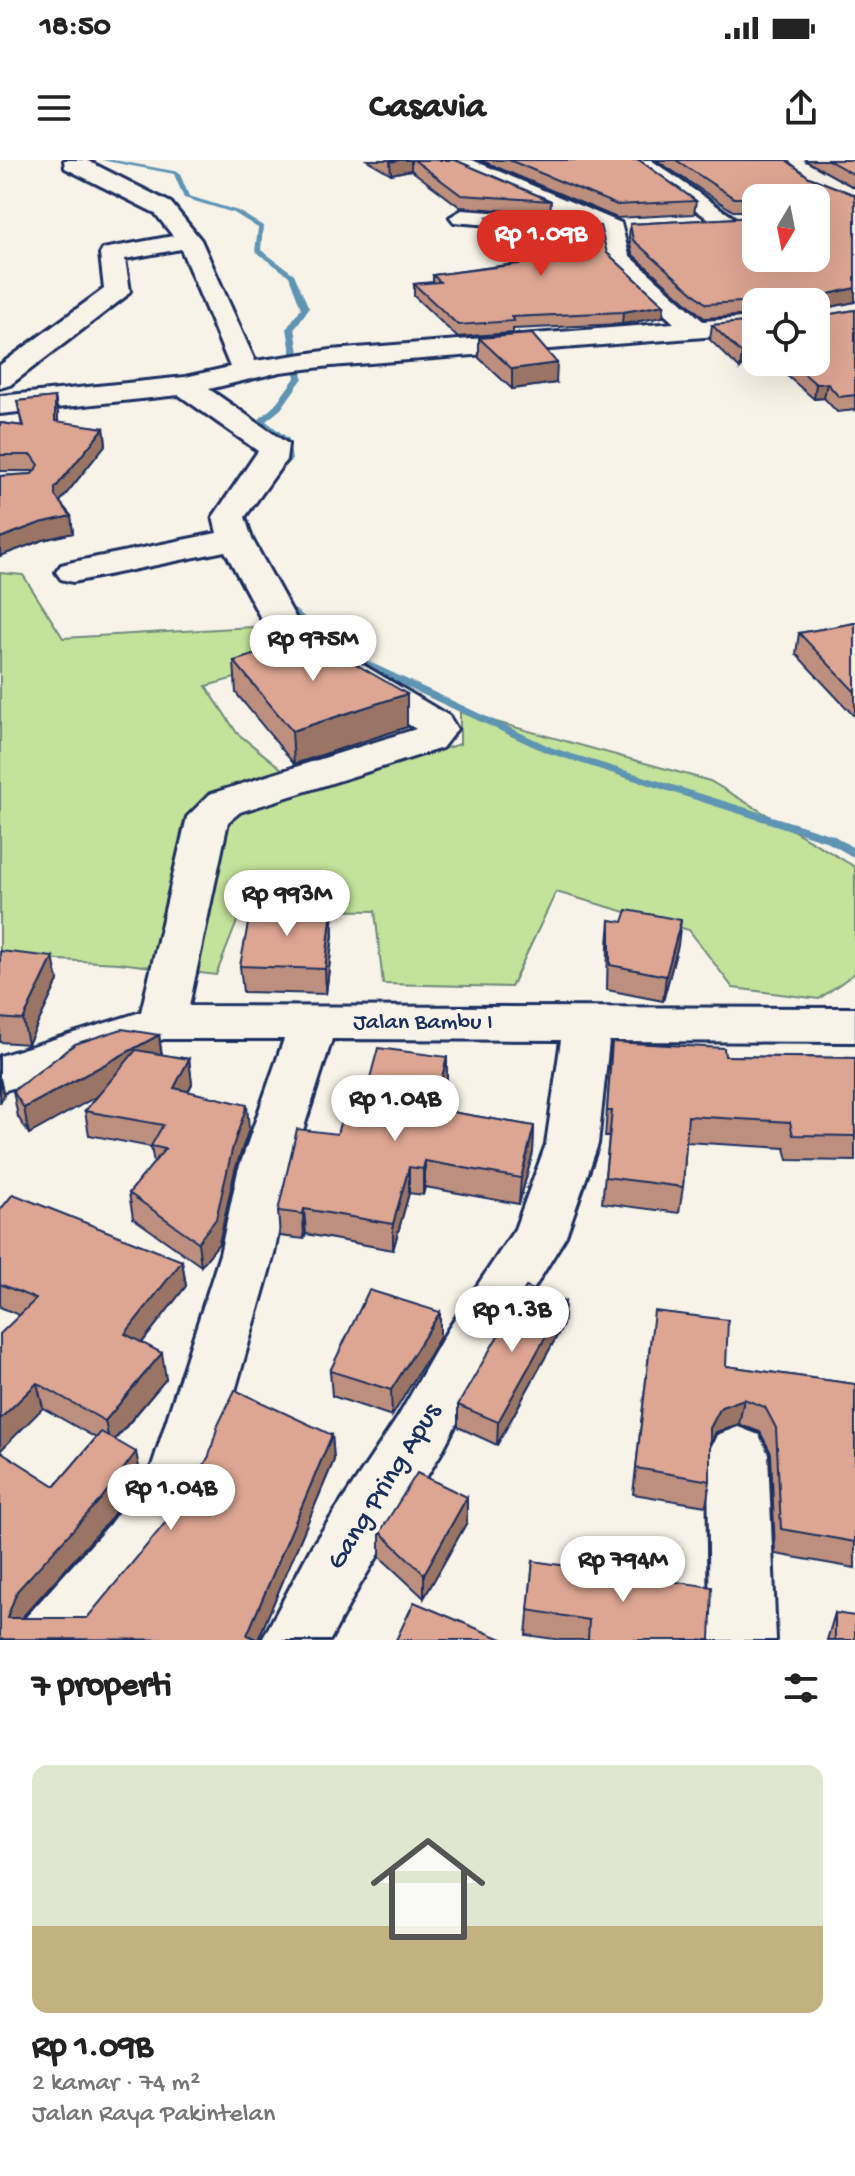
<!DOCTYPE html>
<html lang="id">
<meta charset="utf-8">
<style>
:root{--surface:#fff;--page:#f6f6f6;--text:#222;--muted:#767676;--line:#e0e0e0;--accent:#d93025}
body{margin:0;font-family:"Gochi Hand",sans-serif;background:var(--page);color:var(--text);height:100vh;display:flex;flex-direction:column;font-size:30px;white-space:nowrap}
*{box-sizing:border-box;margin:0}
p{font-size:26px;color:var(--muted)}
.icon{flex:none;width:44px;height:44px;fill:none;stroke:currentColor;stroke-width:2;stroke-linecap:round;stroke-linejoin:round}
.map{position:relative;height:1480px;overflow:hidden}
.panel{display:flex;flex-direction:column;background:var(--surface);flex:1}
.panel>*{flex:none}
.needle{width:52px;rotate:190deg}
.buttons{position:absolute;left:742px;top:24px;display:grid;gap:16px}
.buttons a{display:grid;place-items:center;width:88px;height:88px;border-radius:16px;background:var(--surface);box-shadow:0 8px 32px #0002;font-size:40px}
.price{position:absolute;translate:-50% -68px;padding:0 18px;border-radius:28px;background:#fff;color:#222;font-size:26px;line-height:52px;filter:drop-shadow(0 2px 4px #0008)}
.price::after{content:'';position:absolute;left:50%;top:48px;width:24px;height:18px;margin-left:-12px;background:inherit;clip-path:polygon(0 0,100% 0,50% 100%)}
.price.on{background:var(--accent);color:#fff}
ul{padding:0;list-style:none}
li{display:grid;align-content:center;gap:16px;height:424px;padding:0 32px}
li+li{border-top:2px solid var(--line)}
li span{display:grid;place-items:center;height:248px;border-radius:16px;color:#555}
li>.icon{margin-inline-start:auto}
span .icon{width:144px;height:144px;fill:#fffc;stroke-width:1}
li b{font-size:34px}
h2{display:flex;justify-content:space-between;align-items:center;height:96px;padding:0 32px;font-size:34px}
.status{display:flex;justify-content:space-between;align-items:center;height:56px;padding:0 40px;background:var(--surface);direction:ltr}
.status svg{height:22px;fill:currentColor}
header{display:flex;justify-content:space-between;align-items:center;height:104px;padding:0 32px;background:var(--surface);font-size:36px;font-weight:800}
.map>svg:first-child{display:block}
.green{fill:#c3e29a;stroke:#6f887c;stroke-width:2}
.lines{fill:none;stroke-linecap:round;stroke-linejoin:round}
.stream{fill:#5f94b3;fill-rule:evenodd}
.minor-casing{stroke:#1b2f5e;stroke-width:6}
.minor{fill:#f7f3e8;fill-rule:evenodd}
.wall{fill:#bd8f7e;stroke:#1b2f5e;stroke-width:2}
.shaded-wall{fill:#9a7466;stroke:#1b2f5e;stroke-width:2}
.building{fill:#dca692;stroke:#1b2f5e;stroke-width:2}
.labels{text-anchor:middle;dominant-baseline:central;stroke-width:8;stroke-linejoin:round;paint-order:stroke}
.street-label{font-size:24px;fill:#1b2f5e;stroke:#f7f3e8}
.near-street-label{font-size:28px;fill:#1b2f5e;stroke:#f7f3e8}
</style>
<div class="status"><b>18:50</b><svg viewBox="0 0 49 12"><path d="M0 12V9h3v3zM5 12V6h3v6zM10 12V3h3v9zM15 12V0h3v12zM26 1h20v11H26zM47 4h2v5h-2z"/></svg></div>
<header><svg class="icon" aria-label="menu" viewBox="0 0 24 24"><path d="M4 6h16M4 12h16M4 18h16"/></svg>Casavia<svg class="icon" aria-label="share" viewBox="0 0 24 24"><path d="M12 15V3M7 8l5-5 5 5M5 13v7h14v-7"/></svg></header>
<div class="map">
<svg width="855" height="1480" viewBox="0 0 855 1480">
<rect width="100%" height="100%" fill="#f7f3e8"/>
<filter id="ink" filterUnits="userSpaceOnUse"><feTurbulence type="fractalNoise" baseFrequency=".0125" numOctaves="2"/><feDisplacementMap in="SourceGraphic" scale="16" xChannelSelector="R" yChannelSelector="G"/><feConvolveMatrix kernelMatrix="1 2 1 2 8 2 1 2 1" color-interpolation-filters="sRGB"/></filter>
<g filter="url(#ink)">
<path class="green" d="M0,413L23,415L63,478L252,467L285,504L206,526L237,573L307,629L460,584V552L710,621L855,707V813L819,839L733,828L689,770L556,732L511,827L383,824L375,751L242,749L216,815L119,803L0,797Z"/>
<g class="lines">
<g class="stream">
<path d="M101,0H114L179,12L189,36L238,51L263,66L261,90L294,114L309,148L295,168L303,218L281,249L266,261L289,279L292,300L274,315L267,313L284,299L281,280L257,261L275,245L295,218L287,168L301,148L289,116L255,91L258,68L234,53L184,38L174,14Z"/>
<path d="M281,438L346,491L553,588L833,675L855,689V698L825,681L545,592L338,495L278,443L276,441Z"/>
</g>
<g class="minor-casing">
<g id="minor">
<path d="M64,0H86L171,43L201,80L255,201L331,190L674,163L608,102L601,72L445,5L442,0H472L621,63L629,95L703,161L756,157V173L331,206L280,212L209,229L288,284L286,300L245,357L252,379L301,468L449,556L457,569L442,588L240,652L228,662L189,846L855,848V882L609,881L598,984L566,1076L487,1205L440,1295L358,1428L330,1480H262L312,1386L398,1257L447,1171L515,1069L546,984L561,880L332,879L290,1011L274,1094L210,1319C182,1379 134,1430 91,1480H16L26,1457L109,1365L152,1306L220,1094L238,1011L284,879H164L0,932V896L141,852L187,657L210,634L416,569L274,483L225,391L73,422L61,419L56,412L61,405L73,402L217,373L213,357L258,291L179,235L0,254V236L185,217L230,207L181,89L125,99L130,131L126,136L10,225L0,228V205L104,129L100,94L103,89L173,76L155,53L65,8Z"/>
<path d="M625,0H651L740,62L736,67H720Z"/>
<path d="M462,50L547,56L559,63L547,70L454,62L450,57Z"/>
<path d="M738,1267L759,1275L768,1294L776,1480H710L708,1294L717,1275Z"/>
</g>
</g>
<use href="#minor" class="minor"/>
</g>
<g class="wall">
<path d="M367,0H455L551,41L550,54L460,47L411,10L391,14Z"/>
<path d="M480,0H639L696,41L694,54L617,58Z"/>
<path d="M656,0H786L809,17L855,35V142L816,150V142H756V155L704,158L632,94L629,77L630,64L756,57L816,38H756V51H733Z"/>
<path d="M804,0H855V28Z"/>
<path d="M488,57L607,93L664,145L663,157L622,164L513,169V173L457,177L414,136V124L433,122V115L513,104L487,83V72L492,71L487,68Z"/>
<path d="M855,150V250L837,252L824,238L814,239L771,202H816L819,156Z"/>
<path d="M756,161V191L740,209L710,180L712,165Z"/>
<path d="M479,178L556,223L512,229L479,198Z"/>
<path d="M55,237L58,262L104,268L106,284L60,342L71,356L73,373L43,380L0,396V316L32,314L34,311H0V263L22,266L17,241Z"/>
<path d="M855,463V555H853L796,494L799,473Z"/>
<path d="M234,501L407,534V567L294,604L236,533Z"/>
<path d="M332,750L333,775L326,834L243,832L240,806Z"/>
<path d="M610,760L678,785L663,841L607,830L608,785Z"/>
<path d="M0,791L58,821L28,884L0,882Z"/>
<path d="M159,875L162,895L189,899L192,924L188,931L249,969L235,1010L219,1083L201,1106L133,1058L129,1033L154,1003L151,987L89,975L85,951L97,936L29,974L18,957L13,931Z"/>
<path d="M612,882L725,896L855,898V1001L788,1000L785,988L686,982L683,1027L679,1053L602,1043L609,977H605Z"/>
<path d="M447,923L440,950L534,966L533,992L519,1044L425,1027L423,1035L409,1033L393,1090L306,1074L304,1079L280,1076L278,1051L337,974L363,944Z"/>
<path d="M0,1050L182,1101L186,1126L142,1183L166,1219L115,1280L141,1317L107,1363L24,1455L23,1458H87L332,1275L334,1300L258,1480H0V1291L55,1326L96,1278L43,1248L19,1155L0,1147Z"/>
<path d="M565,1142L563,1165L497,1285L458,1267V1245Z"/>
<path d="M440,1152V1177L392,1256L332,1236L330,1211Z"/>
<path d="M651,1176L726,1206L855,1224V1408L775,1394L771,1293L760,1272L739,1264L716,1272L710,1284V1321L706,1346L633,1334Z"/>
<path d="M467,1337V1362L424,1438L380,1397V1372Z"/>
<path d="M533,1401L710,1480H561L526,1475Z"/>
<path d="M835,1453L855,1480H827Z"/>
</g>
<g class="shaded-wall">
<path d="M400,0H411V10L391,14L390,2Z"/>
<path d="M855,128V142L816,150V142H814L815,137Z"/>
<path d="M664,145L663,157L622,164L623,152Z"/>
<path d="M756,179V191L740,209L742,194Z"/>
<path d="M557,203L556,223L512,229V209Z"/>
<path d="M827,223L824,238L814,239L816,224Z"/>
<path d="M55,237L58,253V277L55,261Z"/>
<path d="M104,268L106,284L58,344L55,336V328Z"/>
<path d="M71,356L73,373L43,380L0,396V378L40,363Z"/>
<path d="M407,534V567L294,604L292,571Z"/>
<path d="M332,750L333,775L326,834L325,809Z"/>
<path d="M681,760L678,785L663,841L666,816Z"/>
<path d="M53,797L58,821L28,884L23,860Z"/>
<path d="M159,875L162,900L29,974L24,948Z"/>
<path d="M447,897V923L434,974V949Z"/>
<path d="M189,899L192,924L178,952L174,928Z"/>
<path d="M0,918L4,935L0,943Z"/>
<path d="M247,945L249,969L235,1010L219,1083L201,1106L198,1082Z"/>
<path d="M534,966L533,992L519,1044L521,1018Z"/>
<path d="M425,1001V1027L423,1035V1009Z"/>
<path d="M409,1007V1033L393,1090V1064Z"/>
<path d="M304,1049L306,1074L304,1079L303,1054Z"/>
<path d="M182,1101L186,1126L129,1199L125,1174Z"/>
<path d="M565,1142L563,1165L497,1285L498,1262Z"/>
<path d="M440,1152V1177L392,1256L391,1230Z"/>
<path d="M162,1193L166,1219L110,1285L105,1261Z"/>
<path d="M37,1223L43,1248L0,1291V1259Z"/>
<path d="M744,1239L739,1264L716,1272L705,1293L710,1268L721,1247Z"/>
<path d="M332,1275L334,1300L258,1480L247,1475Z"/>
<path d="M136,1292L141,1317L107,1363L24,1455L15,1480L7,1458L17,1431Z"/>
<path d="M467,1337V1362L424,1438V1414Z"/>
</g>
<g class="building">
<path d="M414,0H455L551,41L461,35Z"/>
<path d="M509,0H639L696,41L617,45Z"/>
<path d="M676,0H786L809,17L855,35V128L815,137V142H760V141L706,144L633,80L630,64L756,57V98H816V38H734Z"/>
<path d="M828,0H855V15Z"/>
<path d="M488,57L600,66L607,93L664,145L623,152L511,157L514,161L458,165L414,124L440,122L433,115L526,103L487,72L504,69Z"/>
<path d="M855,150V235L839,237L827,223L816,224L790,202H816V154L819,156Z"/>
<path d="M756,161V179L742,194L712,165Z"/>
<path d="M532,174L557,203L512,209L479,178Z"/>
<path d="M55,237V261L104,268L55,328V336L71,356L40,363L0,378V316L32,314L39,305L32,295H0V263L24,266L17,241Z"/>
<path d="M855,463V532L799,473Z"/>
<path d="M309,477L407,534L292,571L234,501Z"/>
<path d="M251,748L332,750L325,809L240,806Z"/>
<path d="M627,750L681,760L666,816L610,805V760L623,762Z"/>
<path d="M0,791L53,797L23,860L0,858Z"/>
<path d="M122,869L159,875L24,948L13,931L75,884Z"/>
<path d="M612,882L724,888L725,896L855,898V976L793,975L790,962L688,956L683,1027L605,1017L612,951H607Z"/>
<path d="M378,888L447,897L434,949L534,966L521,1018L425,1001L423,1009L409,1007L393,1064L304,1049L303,1054L278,1051L297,969L337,974L346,942L363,944Z"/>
<path d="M136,890L189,899L174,928L247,945L233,986L216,1059L198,1082L129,1033L165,989L151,986L163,965L85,951Z"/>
<path d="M13,1034L182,1101L125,1174L162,1193L105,1261L37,1223L0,1259V1174L36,1139L0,1124V1050Z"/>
<path d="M526,1127L565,1142L498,1262L458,1245Z"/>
<path d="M369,1130L440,1152L391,1230L330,1211Z"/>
<path d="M654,1151L728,1160L726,1206L855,1224V1382L781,1369L776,1268L765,1247L744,1239L721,1247L710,1268V1321L636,1308Z"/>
<path d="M235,1230L332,1275L247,1475L257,1480L0,1479V1291L55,1326L101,1272L136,1292L101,1339L17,1431L7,1458H87L184,1340L209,1296L218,1265Z"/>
<path d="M417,1313L467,1337L424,1414L380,1372Z"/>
<path d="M533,1401L712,1427L710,1480H588L589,1460L528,1450Z"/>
<path d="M414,1442L504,1480H396Z"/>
<path d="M835,1453L855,1456V1480H835Z"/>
</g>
</g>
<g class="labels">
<g class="street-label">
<text x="423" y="863">Jalan Bambu I</text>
</g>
<g class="near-street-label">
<text transform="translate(385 1327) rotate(-58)">Gang Pring Apus</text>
</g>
</g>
</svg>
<div class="buttons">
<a><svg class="needle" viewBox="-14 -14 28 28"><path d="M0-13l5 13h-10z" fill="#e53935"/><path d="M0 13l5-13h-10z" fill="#767676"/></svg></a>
<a><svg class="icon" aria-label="locate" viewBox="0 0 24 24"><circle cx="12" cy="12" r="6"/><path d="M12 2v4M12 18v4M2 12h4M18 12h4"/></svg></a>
</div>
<b class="price on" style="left:541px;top:118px">Rp 1.09B</b>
<b class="price" style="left:313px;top:523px">Rp 975M</b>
<b class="price" style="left:287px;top:778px">Rp 993M</b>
<b class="price" style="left:395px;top:983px">Rp 1.04B</b>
<b class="price" style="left:512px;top:1194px">Rp 1.3B</b>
<b class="price" style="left:171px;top:1372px">Rp 1.04B</b>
<b class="price" style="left:623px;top:1444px">Rp 794M</b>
</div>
<section class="panel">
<h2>7 properti<svg class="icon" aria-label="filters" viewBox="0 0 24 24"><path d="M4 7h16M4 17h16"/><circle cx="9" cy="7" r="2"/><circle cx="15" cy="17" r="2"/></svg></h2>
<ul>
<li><span style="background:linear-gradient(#dfe7d0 65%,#c2b280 0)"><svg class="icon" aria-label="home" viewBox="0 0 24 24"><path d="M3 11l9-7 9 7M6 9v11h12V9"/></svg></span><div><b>Rp 1.09B</b><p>2 kamar · 74 m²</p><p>Jalan Raya Pakintelan</p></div></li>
</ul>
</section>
